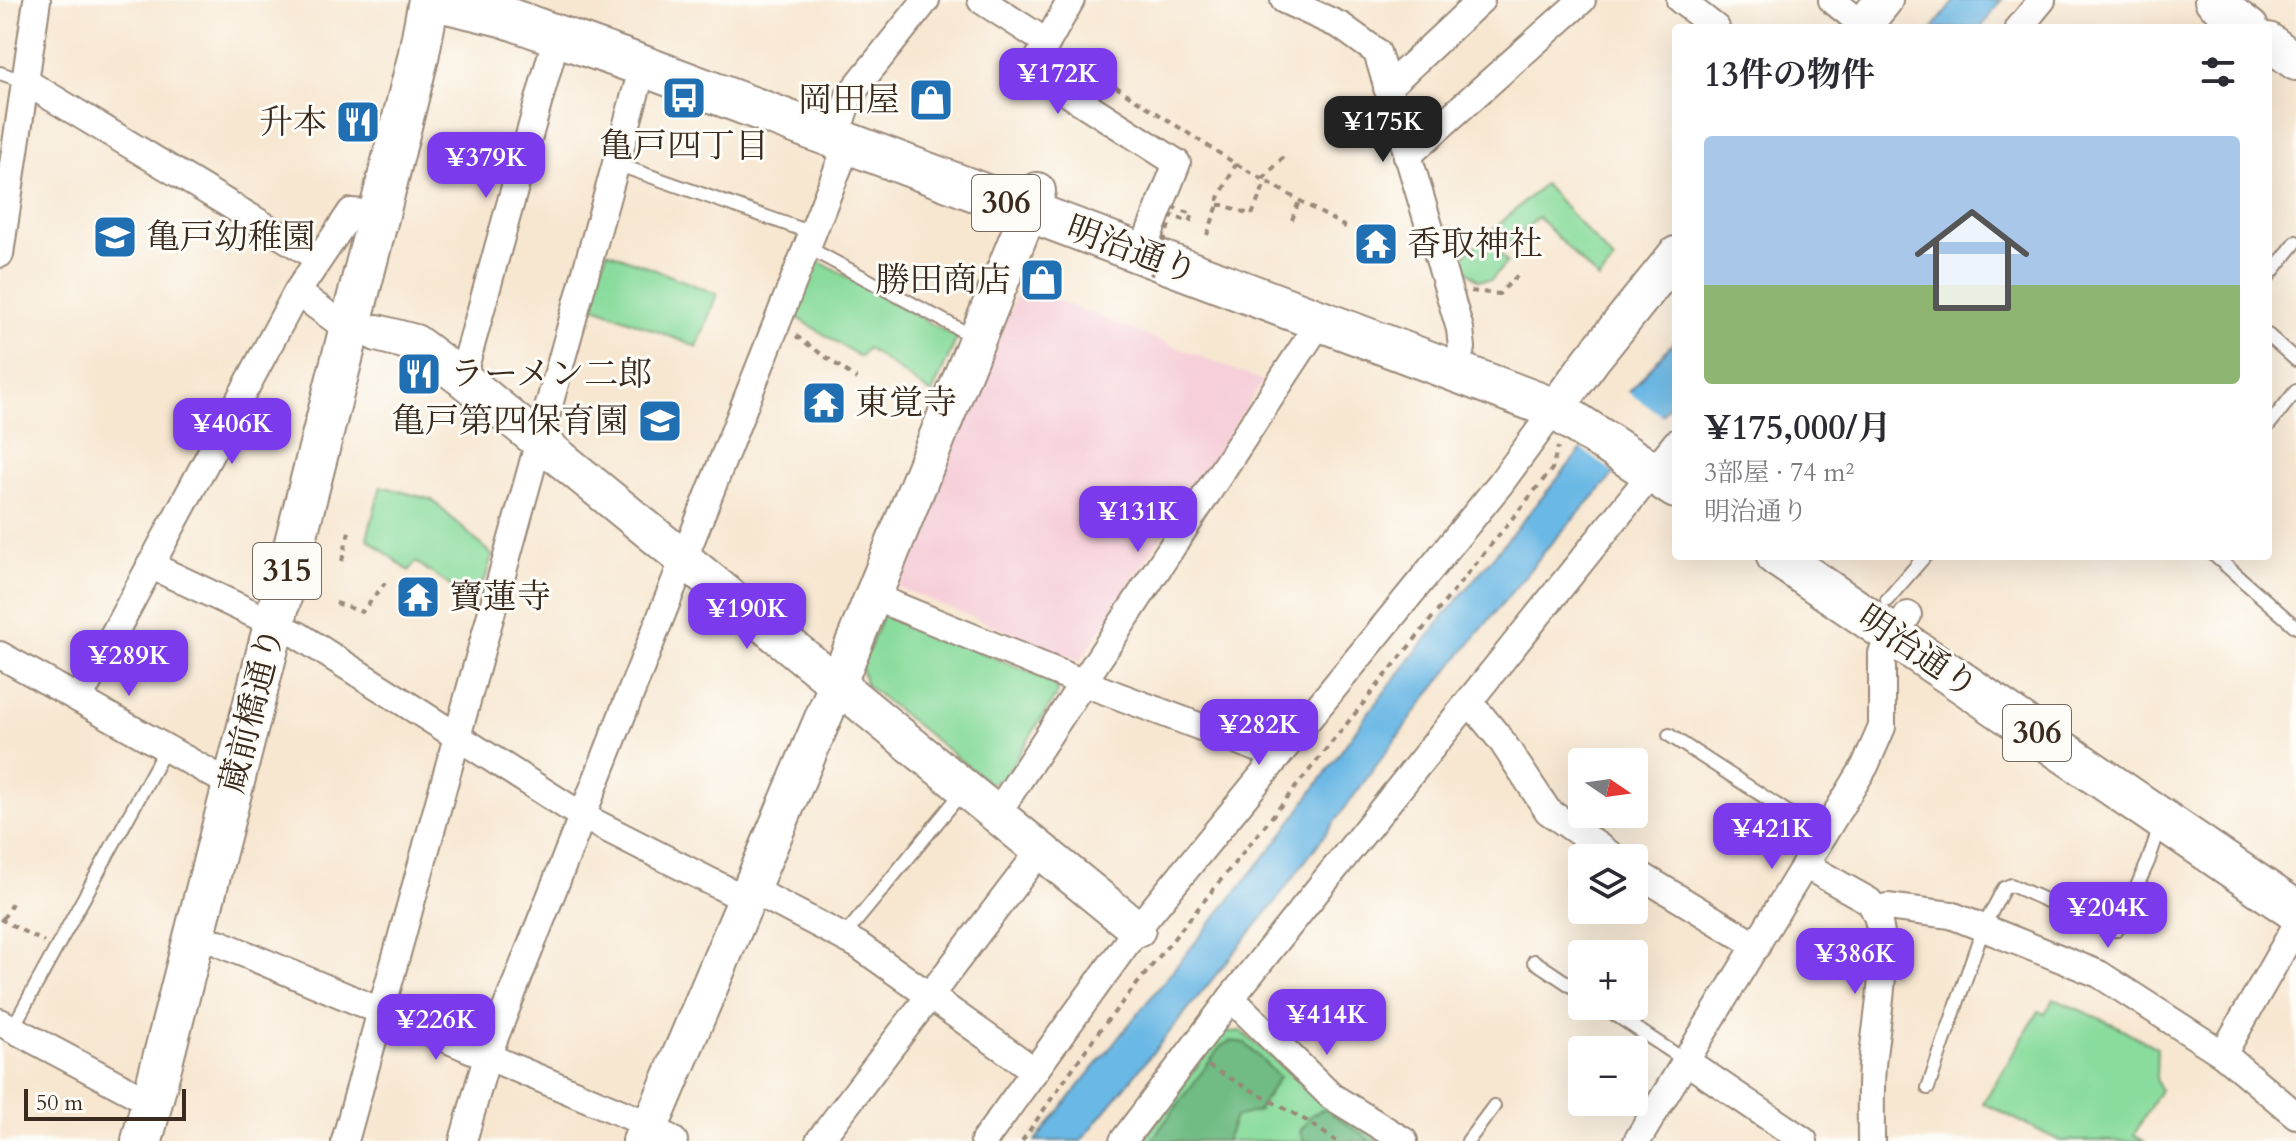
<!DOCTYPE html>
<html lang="ja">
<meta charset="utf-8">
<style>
:root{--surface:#fff;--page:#f2f2f3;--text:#2b2b33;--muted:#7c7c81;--accent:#7c3aed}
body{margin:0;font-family:Cardo,"Noto Serif JP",serif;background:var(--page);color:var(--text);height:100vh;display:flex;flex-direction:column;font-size:30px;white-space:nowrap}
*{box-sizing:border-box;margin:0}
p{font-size:26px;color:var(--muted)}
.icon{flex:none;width:44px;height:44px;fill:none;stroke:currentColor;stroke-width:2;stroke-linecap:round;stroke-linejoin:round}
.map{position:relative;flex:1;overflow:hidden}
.side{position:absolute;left:1672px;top:24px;width:600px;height:536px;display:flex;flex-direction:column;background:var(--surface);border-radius:8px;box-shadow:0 8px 32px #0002}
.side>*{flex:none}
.needle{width:52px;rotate:103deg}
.fabs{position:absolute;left:1568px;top:748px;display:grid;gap:16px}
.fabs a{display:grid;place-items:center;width:80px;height:80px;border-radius:8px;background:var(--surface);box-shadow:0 8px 32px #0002;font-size:40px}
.scale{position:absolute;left:24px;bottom:20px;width:162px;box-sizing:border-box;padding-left:8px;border:4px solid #3b2a1e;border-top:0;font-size:22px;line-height:28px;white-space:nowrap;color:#3b2a1e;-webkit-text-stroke:6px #fdfcf7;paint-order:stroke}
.price{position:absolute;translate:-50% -68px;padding:0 18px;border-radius:16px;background:var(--accent);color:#fff;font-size:26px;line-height:52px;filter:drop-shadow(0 2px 4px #0008)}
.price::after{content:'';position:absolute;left:50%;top:48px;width:24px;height:18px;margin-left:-12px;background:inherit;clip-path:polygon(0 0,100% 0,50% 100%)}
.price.selected{background:#222;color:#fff}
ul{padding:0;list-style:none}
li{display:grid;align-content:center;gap:16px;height:424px;padding:0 32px}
li span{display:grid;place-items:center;height:248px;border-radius:8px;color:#555}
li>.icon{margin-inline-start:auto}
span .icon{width:144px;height:144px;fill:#fffc;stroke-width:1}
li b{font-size:34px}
h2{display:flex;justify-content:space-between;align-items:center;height:96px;padding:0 32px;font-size:34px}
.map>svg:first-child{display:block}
.built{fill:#f6cfd9}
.green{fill:#8adc9d;stroke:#62835e;stroke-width:2}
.forest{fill:#6fbc84;stroke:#557351;stroke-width:2}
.water{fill:#6bb8e5;stroke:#537182;stroke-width:2}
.pier{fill:#f7e7d1}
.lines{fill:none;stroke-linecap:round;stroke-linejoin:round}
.lane-casing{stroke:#998878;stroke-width:16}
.street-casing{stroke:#998878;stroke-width:30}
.secondary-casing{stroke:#998878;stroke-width:40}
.primary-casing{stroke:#998878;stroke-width:44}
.path{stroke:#998878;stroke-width:4;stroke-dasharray:6 6;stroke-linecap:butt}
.lane{stroke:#fff;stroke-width:12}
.street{stroke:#fff;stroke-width:26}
.secondary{stroke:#fff;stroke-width:36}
.primary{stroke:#fff;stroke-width:40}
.path-bridge{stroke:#998878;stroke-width:4;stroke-dasharray:6 6;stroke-linecap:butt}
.labels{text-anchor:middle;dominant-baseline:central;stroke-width:6;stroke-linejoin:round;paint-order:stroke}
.shield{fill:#fdfcf7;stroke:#75695f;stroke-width:2}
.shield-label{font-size:32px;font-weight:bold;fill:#3b2a1e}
.poi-label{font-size:34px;fill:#3b2a1e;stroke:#fdfcf7;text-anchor:start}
.street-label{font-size:34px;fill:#3b2a1e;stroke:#fdfcf7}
</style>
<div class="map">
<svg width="2296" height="1141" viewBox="0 0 2296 1141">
<rect width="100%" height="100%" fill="#fdfcf7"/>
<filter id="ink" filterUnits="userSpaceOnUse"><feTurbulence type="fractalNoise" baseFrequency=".0125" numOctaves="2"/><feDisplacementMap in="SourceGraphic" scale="16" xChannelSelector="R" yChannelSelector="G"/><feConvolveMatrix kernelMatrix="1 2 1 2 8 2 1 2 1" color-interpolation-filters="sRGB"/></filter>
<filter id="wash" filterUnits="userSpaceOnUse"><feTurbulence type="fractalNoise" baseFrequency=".006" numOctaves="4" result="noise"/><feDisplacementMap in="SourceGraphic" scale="32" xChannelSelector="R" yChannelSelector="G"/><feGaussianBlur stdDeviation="1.8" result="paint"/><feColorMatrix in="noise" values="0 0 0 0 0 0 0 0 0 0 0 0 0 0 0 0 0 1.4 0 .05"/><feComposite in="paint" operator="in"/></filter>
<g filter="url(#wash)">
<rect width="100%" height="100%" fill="#f7e7d1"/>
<path class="built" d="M1020,286L1263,381L1080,661L898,587Z"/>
<g class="green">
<path d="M1544,184L1614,261L1599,280L1538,217L1500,254L1507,262L1491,280H1478L1457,262Z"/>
<path d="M607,251L717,294L697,347L590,305Z"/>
<path d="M818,261L957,338L932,394L867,348L860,357L792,314L810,265Z"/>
<path d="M381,486L432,500L492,555L486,577L474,596L452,587L416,562L409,571L367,538Z"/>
<path d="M883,614L1054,681L1058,692L1003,780L989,783L866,685L861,668Z"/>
<path d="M2054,999L2115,1025L2157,1048L2156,1078L2160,1090L2134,1135L2144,1141H2060L1983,1103L2039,1011L2045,1014Z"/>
<path d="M1241,1031L1335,1112L1380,1141H1143L1221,1033Z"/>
</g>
<g class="forest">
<path d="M1231,1041L1245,1043L1279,1077L1258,1111L1235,1117L1226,1141H1151L1221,1046Z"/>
<path d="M1321,1110H1327L1371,1141H1304L1300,1132L1311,1115Z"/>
</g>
<g class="water">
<path d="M1955,0H2001L1981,28H1933Z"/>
<path d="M1676,339V397L1606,483L1549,546L1436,685L1272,906L1081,1141H1035L1278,840L1368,713L1445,615L1629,392Z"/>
</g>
<path class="pier" d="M1625,390L1664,417L1617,475L1579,447Z"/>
</g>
<g filter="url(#ink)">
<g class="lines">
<g class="lane-casing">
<g id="lane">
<path d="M0,73L26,82"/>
<path d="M616,164L812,233"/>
<path d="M807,247L974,337"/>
<path d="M2268,277L2296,242"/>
<path d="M2268,335L2296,360"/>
<path d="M2268,426L2296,391"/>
<path d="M2215,556L2296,627"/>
<path d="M1887,600L1925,556"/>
<path d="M1669,735L1823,835"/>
<path d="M844,936L964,790"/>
<path d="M1534,961L1582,993"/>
<path d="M1602,1006L1686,1061"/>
<path d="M12,1029L166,748"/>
<path d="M1928,1088L1983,928L2004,888L2011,885L2112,930H2117L2148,862L2160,826"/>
<path d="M1468,1141L1494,1106"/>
</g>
</g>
<g class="street-casing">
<g id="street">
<path d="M981,0L1046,42"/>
<path d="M1071,0L1034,66L1052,83L1177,163L1149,234"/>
<path d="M1284,0L1341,26L1377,52L1460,329L1462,348"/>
<path d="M1680,0L1716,28"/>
<path d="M1832,0L1863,25"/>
<path d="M2019,28L2042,0"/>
<path d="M26,82L318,258"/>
<path d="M1387,88L1481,0"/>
<path d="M842,118L849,96L926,0"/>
<path d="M1407,156L1582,0"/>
<path d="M0,254L37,0"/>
<path d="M297,292L349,330"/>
<path d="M462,378L557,35"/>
<path d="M150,565L298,635L582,816L747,900"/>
<path d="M872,596L1084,683L1278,756"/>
<path d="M0,655L232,785"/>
<path d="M79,699L297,292L351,212L379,214"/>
<path d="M1469,701L1501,740L1548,811L1615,858"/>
<path d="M996,815L1321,320"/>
<path d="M1805,865L1869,901C1896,936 1875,1024 1872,1066C1870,1091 1871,1116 1871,1141"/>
<path d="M1634,871L1757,946"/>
<path d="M751,889L858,945L1035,1071"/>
<path d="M1876,911L1887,907L1951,915L2099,974L2223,1054L2296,1115"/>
<path d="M219,943L650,1125L674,1141"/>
<path d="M1231,998L1331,1096L1404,1141"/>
<path d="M0,1022L152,1103"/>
<path d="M2223,1054L2296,926"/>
<path d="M1686,1061L1804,1141"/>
<path d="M345,1141L643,66"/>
<path d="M463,1141L487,1057L848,143"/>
<path d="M819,1141L1040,851"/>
<path d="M984,1141L1137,929L1500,484L1555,409"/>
<path d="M1123,1141L1231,998L1676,443"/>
<path d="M1637,1141L1865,766L1882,727V653L1908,615"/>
</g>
</g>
<g class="secondary-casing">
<g id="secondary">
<path d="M2213,0L2250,28"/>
<path d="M1861,28L1884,0"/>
<path d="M2268,41L2296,62"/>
<path d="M377,333L415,343L462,378L1137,929"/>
<path d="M1555,409L1592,359L1676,255"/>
<path d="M641,1141L657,1111L837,685L1037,191"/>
</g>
</g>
<g class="primary-casing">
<g id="primary">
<path d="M435,0L502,16L643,66L1555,409L1676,488"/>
<path d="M1777,556L2296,911"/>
<path d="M142,1141L379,214L418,58L429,0"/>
</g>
</g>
<g class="path">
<path d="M1065,54L1236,164L1347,228"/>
<path d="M1263,179L1287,153"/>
<path d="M1218,205H1224L1252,215L1266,181"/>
<path d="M1179,218L1190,222L1193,214L1183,211"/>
<path d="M1292,220L1299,201"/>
<path d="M1207,235L1218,205V200L1236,164"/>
<path d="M1471,291L1499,294L1519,274"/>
<path d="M796,336L857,379"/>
<path d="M342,561L350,527"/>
<path d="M336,603L362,612L385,583"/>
<path d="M0,919L44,942"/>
<path d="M3,919L12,903"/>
<path d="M1208,1066L1307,1121L1336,1141"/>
<path d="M1022,1141L1096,1035L1552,469L1558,447"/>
</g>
<use href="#lane" class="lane"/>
<use href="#street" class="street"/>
<use href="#secondary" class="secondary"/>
<use href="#primary" class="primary"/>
<path class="path-bridge" d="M1150,273L1152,274L1175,208L1177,209"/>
</g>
</g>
<defs>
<g id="bus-square" transform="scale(2.3)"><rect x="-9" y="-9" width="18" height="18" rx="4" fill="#1f6fb2" stroke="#fdfcf7"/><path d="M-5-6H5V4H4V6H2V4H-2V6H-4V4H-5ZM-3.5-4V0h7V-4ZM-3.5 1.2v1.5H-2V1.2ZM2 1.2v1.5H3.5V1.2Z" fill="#fff"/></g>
<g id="shop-square" transform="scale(2.3)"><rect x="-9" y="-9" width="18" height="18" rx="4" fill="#1f6fb2" stroke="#fdfcf7"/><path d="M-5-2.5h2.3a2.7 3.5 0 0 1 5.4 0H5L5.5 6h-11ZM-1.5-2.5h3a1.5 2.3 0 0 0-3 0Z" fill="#fff"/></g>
<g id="restaurant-square" transform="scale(2.3)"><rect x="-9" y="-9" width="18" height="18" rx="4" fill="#1f6fb2" stroke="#fdfcf7"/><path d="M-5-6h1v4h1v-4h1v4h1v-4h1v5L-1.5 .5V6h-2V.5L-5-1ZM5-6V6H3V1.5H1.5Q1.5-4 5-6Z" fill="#fff"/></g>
<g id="school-square" transform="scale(2.3)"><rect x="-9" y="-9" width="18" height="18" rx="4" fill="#1f6fb2" stroke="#fdfcf7"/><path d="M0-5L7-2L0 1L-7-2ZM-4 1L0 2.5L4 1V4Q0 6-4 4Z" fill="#fff"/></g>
<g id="temple-square" transform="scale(2.3)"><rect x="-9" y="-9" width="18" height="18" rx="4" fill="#1f6fb2" stroke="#fdfcf7"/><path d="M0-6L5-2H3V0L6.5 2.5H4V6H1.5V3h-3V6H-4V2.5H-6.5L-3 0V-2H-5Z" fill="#fff"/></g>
</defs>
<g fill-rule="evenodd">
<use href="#bus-square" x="684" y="98"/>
<use href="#shop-square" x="931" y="100"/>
<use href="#restaurant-square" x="358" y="122"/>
<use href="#school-square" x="115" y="237"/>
<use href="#temple-square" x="1376" y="244"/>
<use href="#shop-square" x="1042" y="280"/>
<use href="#restaurant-square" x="419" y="374"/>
<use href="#temple-square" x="824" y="403"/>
<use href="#school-square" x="660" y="421"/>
<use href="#temple-square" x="418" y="597"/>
</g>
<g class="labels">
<g class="shield">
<rect x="972" y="175" width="68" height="56" rx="6"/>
<rect x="253" y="543" width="68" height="56" rx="6"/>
<rect x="2003" y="705" width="68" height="56" rx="6"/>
</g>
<g class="shield-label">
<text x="1006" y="203">306</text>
<text x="287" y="571">315</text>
<text x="2037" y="733">306</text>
</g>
<g class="poi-label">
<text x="900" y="100" text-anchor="end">岡田屋</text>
<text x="327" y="122" text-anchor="end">升本</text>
<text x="684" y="146" text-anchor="middle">亀戸四丁目</text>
<text x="146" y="237">亀戸幼稚園</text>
<text x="1407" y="244">香取神社</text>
<text x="1011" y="280" text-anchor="end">勝田商店</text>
<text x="450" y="374">ラーメン二郎</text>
<text x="855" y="403">東覚寺</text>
<text x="629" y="421" text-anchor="end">亀戸第四保育園</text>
<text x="449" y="597">寶蓮寺</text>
</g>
<g class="street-label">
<text transform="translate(1132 250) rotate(20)">明治通り</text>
<text transform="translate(1918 652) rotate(34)">明治通り</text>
<text transform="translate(252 710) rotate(-76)">蔵前橋通り</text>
</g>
</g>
</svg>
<div class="fabs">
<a><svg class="needle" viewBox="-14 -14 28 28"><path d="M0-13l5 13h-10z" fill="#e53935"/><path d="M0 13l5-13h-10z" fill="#7c7c81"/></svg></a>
<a><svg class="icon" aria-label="layers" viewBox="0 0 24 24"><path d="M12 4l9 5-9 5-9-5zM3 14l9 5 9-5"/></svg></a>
<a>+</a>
<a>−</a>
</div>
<div class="scale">50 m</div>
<b class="price" style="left:1058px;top:116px">¥172K</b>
<b class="price selected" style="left:1383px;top:164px">¥175K</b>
<b class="price" style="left:486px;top:200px">¥379K</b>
<b class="price" style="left:232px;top:466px">¥406K</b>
<b class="price" style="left:1138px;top:554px">¥131K</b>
<b class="price" style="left:747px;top:651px">¥190K</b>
<b class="price" style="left:129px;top:698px">¥289K</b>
<b class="price" style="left:1259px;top:767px">¥282K</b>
<b class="price" style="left:1772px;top:871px">¥421K</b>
<b class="price" style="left:2108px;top:950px">¥204K</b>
<b class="price" style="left:1855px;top:996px">¥386K</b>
<b class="price" style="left:1327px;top:1057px">¥414K</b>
<b class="price" style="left:436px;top:1062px">¥226K</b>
<section class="side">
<h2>13件の物件<svg class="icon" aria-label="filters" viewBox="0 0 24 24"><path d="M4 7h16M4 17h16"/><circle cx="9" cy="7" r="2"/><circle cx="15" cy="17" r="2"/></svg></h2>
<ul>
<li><span style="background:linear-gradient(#a9c7e8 60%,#8fb573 0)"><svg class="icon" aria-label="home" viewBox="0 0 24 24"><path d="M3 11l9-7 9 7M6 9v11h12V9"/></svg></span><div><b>¥175,000/月</b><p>3部屋 · 74 m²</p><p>明治通り</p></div></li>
</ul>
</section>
</div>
